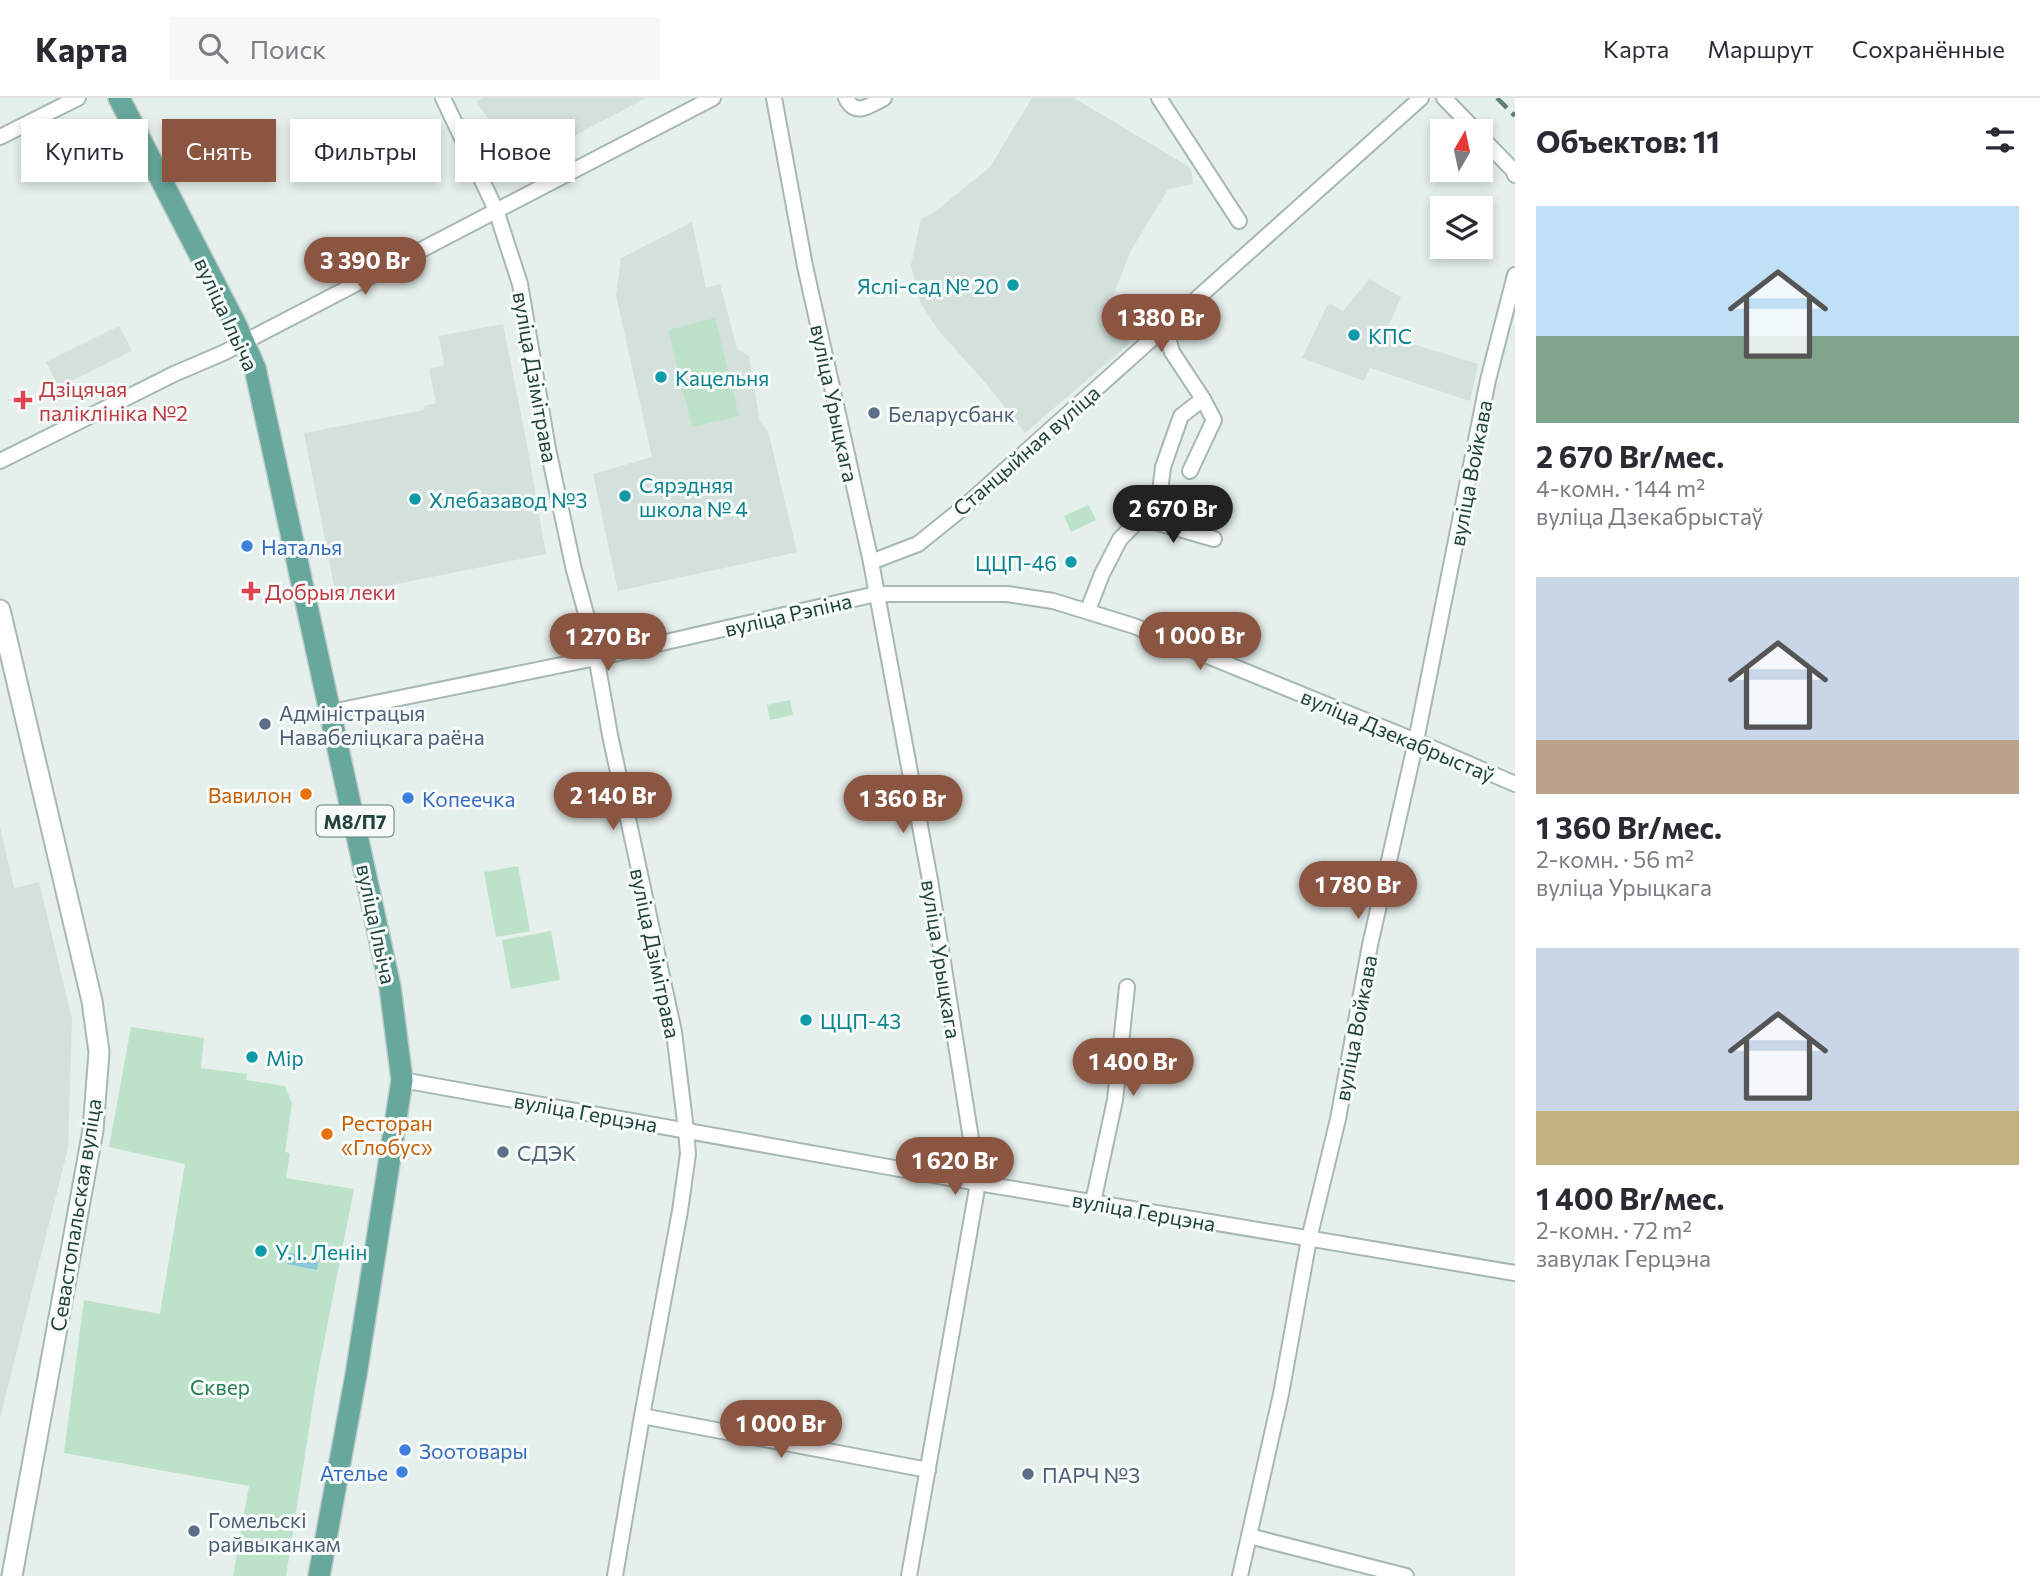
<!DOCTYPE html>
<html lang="ru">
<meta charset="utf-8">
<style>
:root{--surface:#fff;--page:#f7f7f7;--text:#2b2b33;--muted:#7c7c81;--line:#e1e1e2;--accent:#8a5642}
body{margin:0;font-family:Commissioner,sans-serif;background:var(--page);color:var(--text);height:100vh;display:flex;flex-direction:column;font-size:26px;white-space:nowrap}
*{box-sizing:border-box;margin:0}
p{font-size:23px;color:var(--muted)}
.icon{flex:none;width:38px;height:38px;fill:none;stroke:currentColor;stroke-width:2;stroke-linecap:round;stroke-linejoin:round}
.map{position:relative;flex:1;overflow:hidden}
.panel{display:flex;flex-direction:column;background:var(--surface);width:525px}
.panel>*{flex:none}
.top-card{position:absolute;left:21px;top:21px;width:665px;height:63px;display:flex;gap:14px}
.needle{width:46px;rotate:9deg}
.fabs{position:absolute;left:1430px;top:21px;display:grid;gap:14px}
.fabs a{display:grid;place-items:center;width:63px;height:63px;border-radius:0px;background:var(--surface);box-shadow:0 4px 10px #0003;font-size:35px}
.price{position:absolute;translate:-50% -60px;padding:0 16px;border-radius:24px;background:var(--accent);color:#fff;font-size:23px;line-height:46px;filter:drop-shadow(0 2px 4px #0008)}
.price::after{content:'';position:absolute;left:50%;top:42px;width:21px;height:16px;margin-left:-10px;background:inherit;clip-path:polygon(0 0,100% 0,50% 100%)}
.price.active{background:#222;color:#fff}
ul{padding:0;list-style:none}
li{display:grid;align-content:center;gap:14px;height:371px;padding:0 21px}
li span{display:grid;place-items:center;height:217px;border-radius:0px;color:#555}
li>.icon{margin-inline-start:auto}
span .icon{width:126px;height:126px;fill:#fffc;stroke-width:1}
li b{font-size:30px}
h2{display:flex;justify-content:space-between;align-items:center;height:84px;padding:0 21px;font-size:30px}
.tag{padding:0 24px;border-radius:0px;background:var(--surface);box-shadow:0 4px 10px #0003;font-size:24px;line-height:63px}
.tag.active{background:var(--accent);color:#fff}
header{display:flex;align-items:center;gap:42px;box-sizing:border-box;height:98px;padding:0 35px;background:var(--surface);border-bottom:2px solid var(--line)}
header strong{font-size:33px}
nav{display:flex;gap:38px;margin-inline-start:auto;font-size:24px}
.search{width:490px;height:63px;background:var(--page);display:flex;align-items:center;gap:18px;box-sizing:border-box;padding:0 24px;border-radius:0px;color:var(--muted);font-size:26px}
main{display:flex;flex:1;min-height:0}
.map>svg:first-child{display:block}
.built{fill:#d3e0db}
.green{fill:#bde2ca}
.water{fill:#89c6d8}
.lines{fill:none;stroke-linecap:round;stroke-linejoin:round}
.minor-casing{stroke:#a7b8b4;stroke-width:18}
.tertiary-casing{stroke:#a7b8b4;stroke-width:23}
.primary-casing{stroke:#c1cbc9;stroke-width:24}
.minor{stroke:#fff;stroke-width:14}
.tertiary{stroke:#fff;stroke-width:19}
.primary{stroke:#66a99c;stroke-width:21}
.rail{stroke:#5d7f78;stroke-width:4.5;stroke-dasharray:14 7;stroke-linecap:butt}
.culture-dot{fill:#0f9aa8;stroke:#f6fbf9;stroke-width:2.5}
.health-dot{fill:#e0444e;stroke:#f6fbf9;stroke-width:2.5}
.service-dot{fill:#5c6f8a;stroke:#f6fbf9;stroke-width:2.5}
.shop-dot{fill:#3f7fe0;stroke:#f6fbf9;stroke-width:2.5}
.food-dot{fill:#e8710a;stroke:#f6fbf9;stroke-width:2.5}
.labels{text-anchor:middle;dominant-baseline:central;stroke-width:6;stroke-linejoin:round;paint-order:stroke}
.shield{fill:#f6fbf9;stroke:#627b75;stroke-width:2}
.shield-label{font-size:19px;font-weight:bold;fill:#22443d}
.culture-label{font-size:21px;fill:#0d838f;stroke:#f6fbf9;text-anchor:start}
.street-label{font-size:21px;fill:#22443d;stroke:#f6fbf9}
.health-label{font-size:21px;fill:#be3a42;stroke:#f6fbf9;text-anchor:start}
.service-label{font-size:21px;fill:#4e5e75;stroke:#f6fbf9;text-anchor:start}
.shop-label{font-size:21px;fill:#366cbe;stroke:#f6fbf9;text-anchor:start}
.food-label{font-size:21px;fill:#c56008;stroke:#f6fbf9;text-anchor:end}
.park-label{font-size:21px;fill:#287f50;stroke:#f6fbf9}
</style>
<header>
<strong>Карта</strong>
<div class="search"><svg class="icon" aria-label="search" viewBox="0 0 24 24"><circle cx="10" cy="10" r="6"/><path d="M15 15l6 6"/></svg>Поиск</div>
<nav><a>Карта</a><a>Маршрут</a><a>Сохранённые</a></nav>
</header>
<main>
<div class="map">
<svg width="1515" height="1478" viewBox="0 0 1515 1478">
<rect width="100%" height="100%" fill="#e5efec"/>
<g class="built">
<path d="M483,0H646L522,65L476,4Z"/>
<path d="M1032,0H1074L1191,70L1193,86L1168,91L1130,154L1106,216L1130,245L1025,335L984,283L939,233L921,206L911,167L921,121L936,113L990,69Z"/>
<path d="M692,124L706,190L720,186L737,251L749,258L760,324L768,333L797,454L618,493L593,376L652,359L616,197L621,160Z"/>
<path d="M1369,181L1401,199L1388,229L1393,240L1478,266L1470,303L1370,270L1364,283L1302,260L1327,208L1331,206L1343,213Z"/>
<path d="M503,226L525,336L546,456L336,498L304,335L424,312V308L436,305L429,271L444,267L439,238Z"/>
<path d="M119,228L132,253L59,289L46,264Z"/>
<path d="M0,728L14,790L39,784L72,921L68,1050L0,1320Z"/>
</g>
<g class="green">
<path d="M715,220L739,318L692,329L668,232Z"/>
<path d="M1089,407L1096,422L1071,434L1064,418Z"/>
<path d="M790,602L793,617L770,622L767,607Z"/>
<path d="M518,768L530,833L496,839L484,774Z"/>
<path d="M551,833L560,882L511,891L502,842Z"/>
<path d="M131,929L204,940L201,970L247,976L246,982L285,988L292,1006L285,1054L290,1055L286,1080L354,1091L317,1280L286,1478H233L249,1388L64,1355L84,1202L160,1216L185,1066L109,1049Z"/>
</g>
<path class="water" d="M289,1155L319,1160L317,1172L287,1166Z"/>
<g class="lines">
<g class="minor-casing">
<g id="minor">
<path d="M443,0L496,112L520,186L548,351L574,472L593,541L610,637L674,934L686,1032L688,1056L680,1113L642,1318L615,1478"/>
<path d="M774,0L805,168L871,464L930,782L978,1085L909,1478"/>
<path d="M846,0C855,19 869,8 884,0"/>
<path d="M1159,0L1239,123"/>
<path d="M1444,0L1476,33"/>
<path d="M1480,38L1513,72L1515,77"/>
<path d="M0,39L78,0"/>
<path d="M0,363L174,276L223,255L713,0"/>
<path d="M1190,373L1214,322L1203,301"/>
<path d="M1141,420L1214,441"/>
<path d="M871,464L918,446L964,409L1421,0"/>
<path d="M1088,512L1102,476L1120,441L1159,402L1163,369L1181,318L1203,301L1172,254L1165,229"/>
<path d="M331,614L596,560L876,496H1007L1053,503L1134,528L1416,643L1515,686"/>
<path d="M402,982L978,1085L1515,1175"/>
<path d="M1093,1104L1115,1002L1127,889"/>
<path d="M642,1318L928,1372"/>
<path d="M1249,1438L1406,1478"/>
<path d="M1240,1478L1281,1296L1309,1141L1338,1021L1370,847L1416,643L1488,282L1515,177"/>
</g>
</g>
<g class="tertiary-casing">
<path id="tertiary" d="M0,512L92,903L99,954L93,1032L12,1478"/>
</g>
<g class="primary-casing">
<path id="primary" d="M119,0L236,227L255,270L390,889L402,982L356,1277L319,1478"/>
</g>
<use href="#minor" class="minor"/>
<use href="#tertiary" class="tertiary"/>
<use href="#primary" class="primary"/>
<path class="rail" d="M1497,0L1515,18"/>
</g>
<g class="culture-dot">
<circle cx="1013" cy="187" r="7"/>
<circle cx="1354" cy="237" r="7"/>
<circle cx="661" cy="279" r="7"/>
<circle cx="625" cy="398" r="7"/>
<circle cx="415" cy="401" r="7"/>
<circle cx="1071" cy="464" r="7"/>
<circle cx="806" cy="922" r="7"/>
<circle cx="252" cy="959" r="7"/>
<circle cx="261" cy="1153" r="7"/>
</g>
<g class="health-dot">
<path d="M19.5 291.5h7v7h7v7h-7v7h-7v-7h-7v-7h7z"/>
<path d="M247.5 482.5h7v7h7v7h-7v7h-7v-7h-7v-7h7z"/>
</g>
<g class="service-dot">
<circle cx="874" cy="315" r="7"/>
<circle cx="265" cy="626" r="7"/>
<circle cx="503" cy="1054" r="7"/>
<circle cx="1028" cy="1376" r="7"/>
<circle cx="194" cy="1433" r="7"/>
</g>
<g class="shop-dot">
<circle cx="247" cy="448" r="7"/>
<circle cx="408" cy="700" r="7"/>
<circle cx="405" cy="1352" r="7"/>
<circle cx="402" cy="1374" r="7"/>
</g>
<g class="food-dot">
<circle cx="306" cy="696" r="7"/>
<circle cx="327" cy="1036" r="7"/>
</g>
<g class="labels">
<rect class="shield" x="316.5" y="707.5" width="77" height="31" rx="5"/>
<g class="shield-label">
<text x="355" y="723">М8/П7</text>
</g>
<g class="culture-label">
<text x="999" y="187" text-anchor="end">Яслі-сад № 20</text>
<text x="1368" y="237">КПС</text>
<text x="675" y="279">Кацельня</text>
<text x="639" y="386">Сярэдняя<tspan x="639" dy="24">школа № 4</tspan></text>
<text x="429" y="401">Хлебазавод №3</text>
<text x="1057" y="464" text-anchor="end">ЦЦП-46</text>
<text x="820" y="922">ЦЦП-43</text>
<text x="266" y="959">Мір</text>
<text x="275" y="1153">У. І. Ленін</text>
</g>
<g class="street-label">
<text transform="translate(227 216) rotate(65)">вуліца Ільіча</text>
<text transform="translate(536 279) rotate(80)">вуліца Дзімітрава</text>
<text transform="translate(835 305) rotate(78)">вуліца Урыцкага</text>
<text transform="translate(1026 352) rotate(-41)">Станцыйная вуліца</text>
<text transform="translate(1470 375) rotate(-79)">вуліца Войкава</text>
<text transform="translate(788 516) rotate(-13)">вуліца Рэпіна</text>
<text transform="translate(1398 637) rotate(23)">вуліца Дзекабрыстаў</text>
<text transform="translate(377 826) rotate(78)">вуліца Ільіча</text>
<text transform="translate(656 855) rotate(78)">вуліца Дзімітрава</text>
<text transform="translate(942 861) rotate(81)">вуліца Урыцкага</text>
<text transform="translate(1355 930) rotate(-79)">вуліца Войкава</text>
<text transform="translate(586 1014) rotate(10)">вуліца Герцэна</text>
<text transform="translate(1144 1113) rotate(10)">вуліца Герцэна</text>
<text transform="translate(75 1117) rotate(-81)">Севастопальская вуліца</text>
</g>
<g class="health-label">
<text x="39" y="290">Дзіцячая<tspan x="39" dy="24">паліклініка №2</tspan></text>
<text x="265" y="493">Добрыя леки</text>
</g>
<g class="service-label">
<text x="888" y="315">Беларусбанк</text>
<text x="279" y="614">Адміністрацыя<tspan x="279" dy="24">Навабеліцкага раёна</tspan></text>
<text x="517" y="1054">СДЭК</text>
<text x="1042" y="1376">ПАРЧ №3</text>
<text x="208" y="1421">Гомельскі<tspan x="208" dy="24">райвыканкам</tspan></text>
</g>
<g class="shop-label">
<text x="261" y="448">Наталья</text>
<text x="422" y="700">Копеечка</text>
<text x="419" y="1352">Зоотовары</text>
<text x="388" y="1374" text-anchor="end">Ателье</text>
</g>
<g class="food-label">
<text x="292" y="696">Вавилон</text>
<text x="341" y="1024" text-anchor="start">Ресторан<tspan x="341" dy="24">«Глобус»</tspan></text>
</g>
<g class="park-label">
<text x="220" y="1288">Сквер</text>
</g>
</g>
</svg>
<div class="fabs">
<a><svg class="needle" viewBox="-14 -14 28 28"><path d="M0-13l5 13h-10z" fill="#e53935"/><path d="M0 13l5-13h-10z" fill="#7c7c81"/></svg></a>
<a><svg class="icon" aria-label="layers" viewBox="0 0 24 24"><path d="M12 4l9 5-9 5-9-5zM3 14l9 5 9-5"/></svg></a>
</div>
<b class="price" style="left:365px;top:199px">3 390 Br</b>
<b class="price" style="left:1161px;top:256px">1 380 Br</b>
<b class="price active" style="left:1173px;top:447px">2 670 Br</b>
<b class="price" style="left:1200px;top:574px">1 000 Br</b>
<b class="price" style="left:608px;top:575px">1 270 Br</b>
<b class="price" style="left:613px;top:734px">2 140 Br</b>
<b class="price" style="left:903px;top:737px">1 360 Br</b>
<b class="price" style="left:1358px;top:823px">1 780 Br</b>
<b class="price" style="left:1133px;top:1000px">1 400 Br</b>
<b class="price" style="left:955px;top:1099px">1 620 Br</b>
<b class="price" style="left:781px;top:1362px">1 000 Br</b>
<div class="top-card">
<a class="tag">Купить</a>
<a class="tag active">Снять</a>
<a class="tag">Фильтры</a>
<a class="tag">Новое</a>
</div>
</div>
<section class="panel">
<h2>Объектов: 11<svg class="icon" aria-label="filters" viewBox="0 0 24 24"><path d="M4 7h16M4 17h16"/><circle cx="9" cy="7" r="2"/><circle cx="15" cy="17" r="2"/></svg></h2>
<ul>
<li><span style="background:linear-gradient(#bfe0f5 60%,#7fa58c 0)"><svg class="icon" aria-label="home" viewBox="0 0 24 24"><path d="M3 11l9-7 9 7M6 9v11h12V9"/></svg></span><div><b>2 670 Br/мес.</b><p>4-комн. · 144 m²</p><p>вуліца Дзекабрыстаў</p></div></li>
<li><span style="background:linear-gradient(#c9d6e8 75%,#b9a48a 0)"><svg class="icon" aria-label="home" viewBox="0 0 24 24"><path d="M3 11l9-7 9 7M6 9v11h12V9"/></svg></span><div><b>1 360 Br/мес.</b><p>2-комн. · 56 m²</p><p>вуліца Урыцкага</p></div></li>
<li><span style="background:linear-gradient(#c9d6e8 75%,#c2b280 0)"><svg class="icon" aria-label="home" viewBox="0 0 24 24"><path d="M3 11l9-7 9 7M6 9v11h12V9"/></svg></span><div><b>1 400 Br/мес.</b><p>2-комн. · 72 m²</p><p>завулак Герцэна</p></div></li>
</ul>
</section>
</main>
